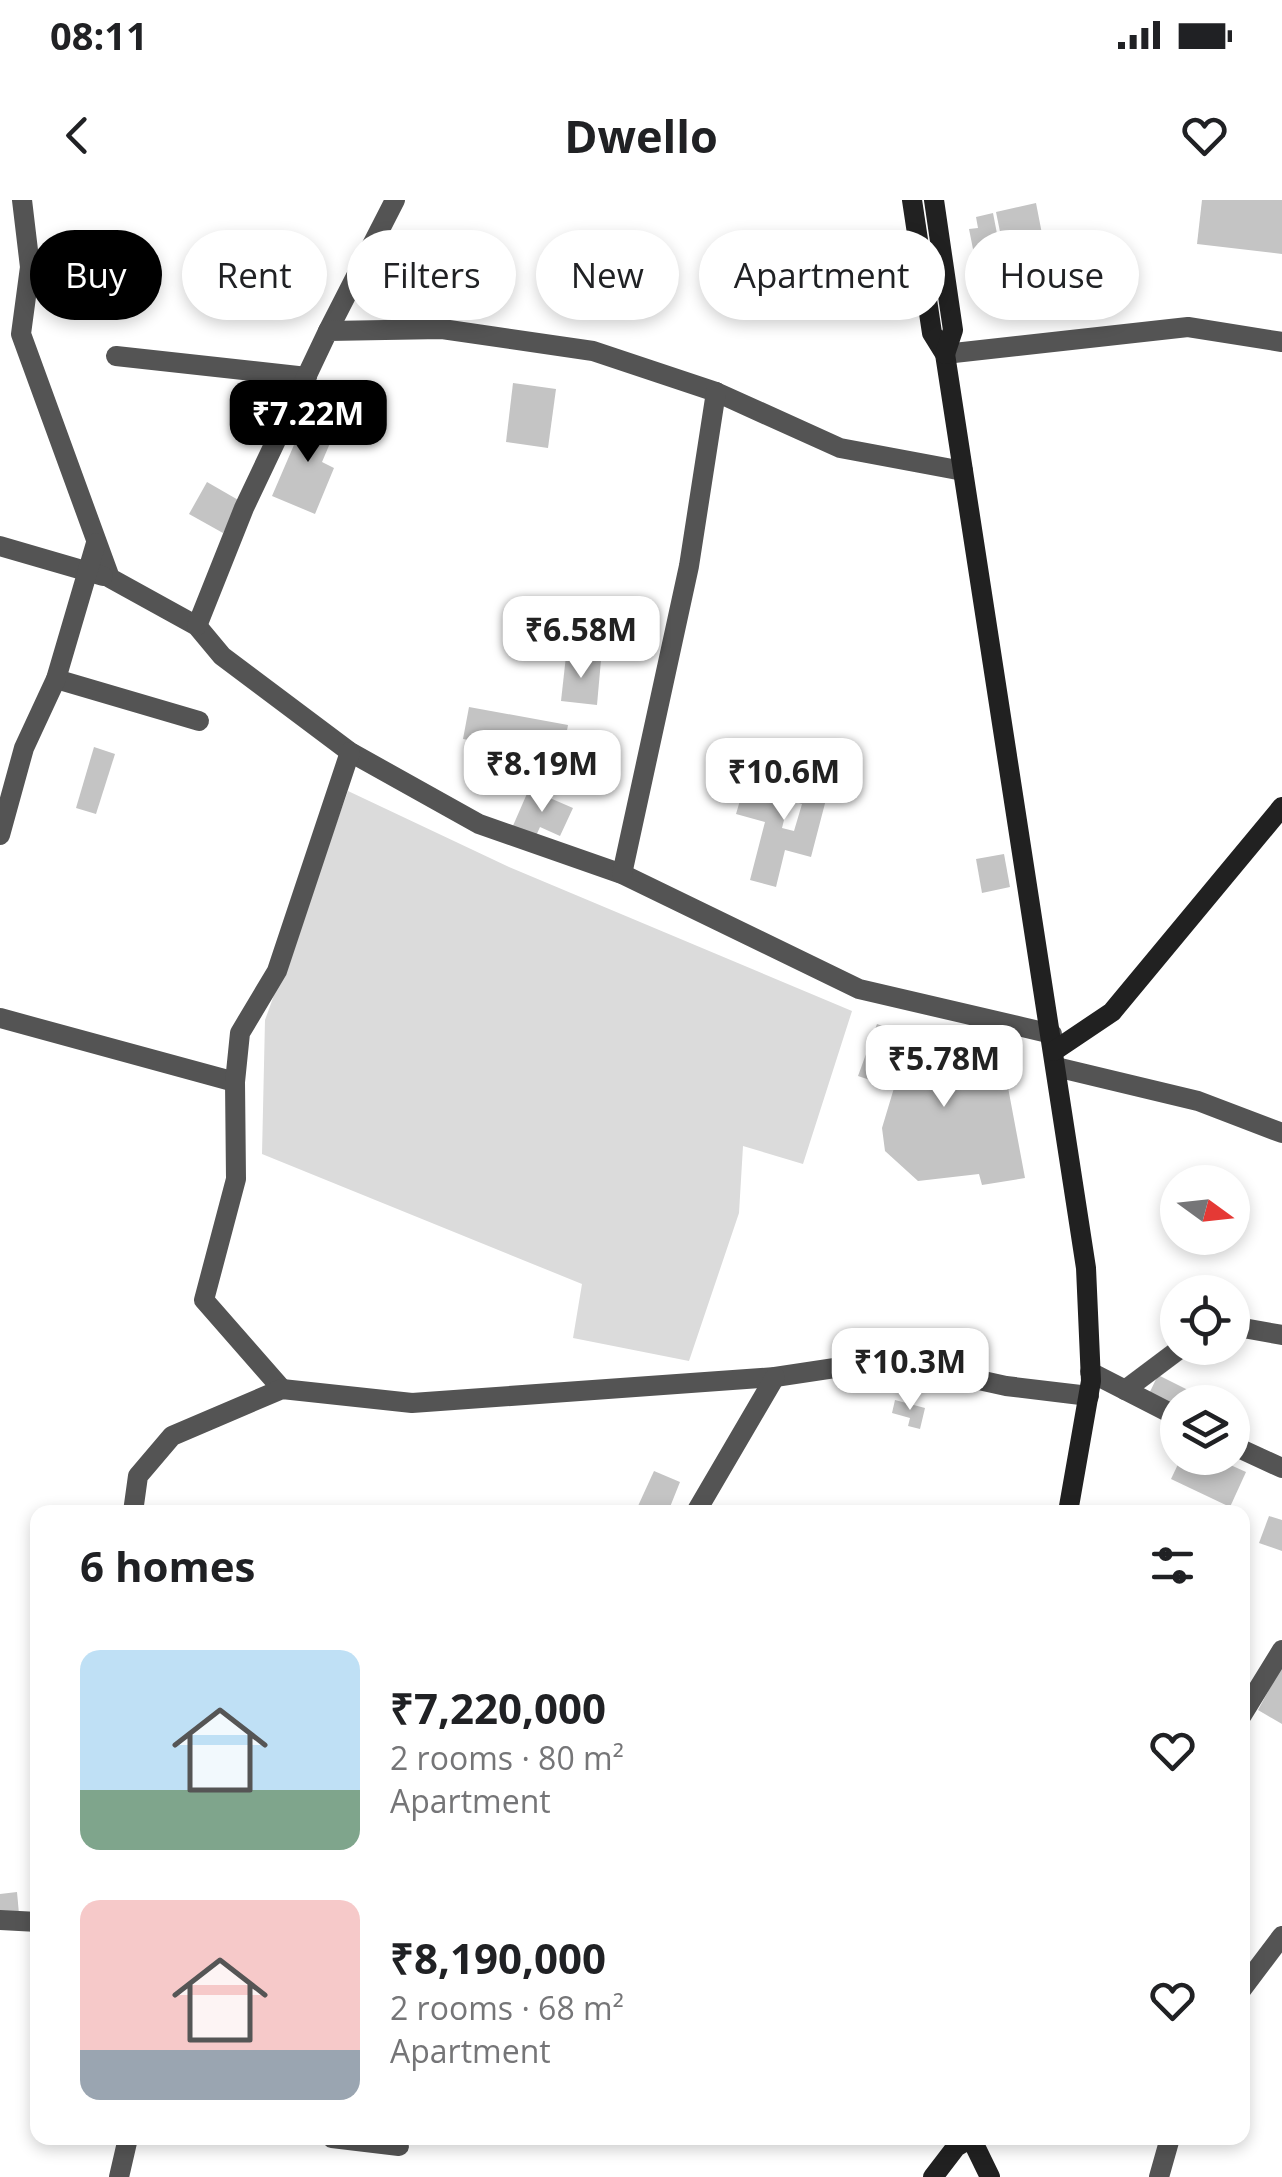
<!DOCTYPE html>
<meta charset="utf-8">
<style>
:root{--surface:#fff;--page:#f2f2f2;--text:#202124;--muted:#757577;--accent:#000}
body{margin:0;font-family:"Open Sans",sans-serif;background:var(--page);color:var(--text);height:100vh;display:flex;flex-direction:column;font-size:38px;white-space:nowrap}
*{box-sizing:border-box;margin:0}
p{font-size:32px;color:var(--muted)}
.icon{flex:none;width:55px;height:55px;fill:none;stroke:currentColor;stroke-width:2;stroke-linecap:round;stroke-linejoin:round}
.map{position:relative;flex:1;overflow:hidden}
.panel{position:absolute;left:30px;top:1305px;width:1220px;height:640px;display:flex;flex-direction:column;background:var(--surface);border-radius:20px;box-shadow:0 5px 15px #0003}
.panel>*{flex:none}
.guide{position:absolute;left:30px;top:30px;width:1222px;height:90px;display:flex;gap:20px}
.needle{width:65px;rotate:105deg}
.buttons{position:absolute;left:1160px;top:965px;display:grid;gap:20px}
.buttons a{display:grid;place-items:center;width:90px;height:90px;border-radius:50%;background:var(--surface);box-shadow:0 5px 15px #0003;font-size:50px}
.price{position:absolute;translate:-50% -85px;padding:0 22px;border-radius:20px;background:#fff;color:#222;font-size:32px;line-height:65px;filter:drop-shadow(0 2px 5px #0008)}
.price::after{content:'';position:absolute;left:50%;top:60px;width:30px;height:22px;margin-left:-15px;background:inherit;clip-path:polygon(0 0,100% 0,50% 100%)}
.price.current{background:var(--accent);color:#fff}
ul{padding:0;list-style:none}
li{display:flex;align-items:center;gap:30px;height:250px;padding:0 50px}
li span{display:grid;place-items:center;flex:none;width:280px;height:200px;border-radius:20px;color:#555}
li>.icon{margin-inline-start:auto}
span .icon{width:120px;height:120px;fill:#fffc;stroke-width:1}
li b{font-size:42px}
h2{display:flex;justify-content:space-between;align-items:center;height:120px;padding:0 50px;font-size:42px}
.pill{padding:0 35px;border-radius:45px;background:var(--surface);box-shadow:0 5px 15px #0003;font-size:35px;line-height:90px}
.pill.current{background:var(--accent);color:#fff}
.status{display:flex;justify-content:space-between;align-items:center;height:70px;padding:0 50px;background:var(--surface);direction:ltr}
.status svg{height:28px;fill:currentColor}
header{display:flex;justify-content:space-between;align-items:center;height:130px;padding:0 50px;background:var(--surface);font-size:45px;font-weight:700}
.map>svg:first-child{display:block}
.green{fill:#dbdbdb}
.building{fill:#c4c4c4;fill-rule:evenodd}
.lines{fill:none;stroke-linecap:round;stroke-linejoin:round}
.street{stroke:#545454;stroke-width:20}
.secondary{stroke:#212121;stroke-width:20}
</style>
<div class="status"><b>08:11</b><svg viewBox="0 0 49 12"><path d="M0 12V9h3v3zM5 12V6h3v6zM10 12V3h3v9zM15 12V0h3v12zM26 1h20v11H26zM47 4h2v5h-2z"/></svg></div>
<header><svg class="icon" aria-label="back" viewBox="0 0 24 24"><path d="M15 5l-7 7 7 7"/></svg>Dwello<svg class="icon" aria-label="heart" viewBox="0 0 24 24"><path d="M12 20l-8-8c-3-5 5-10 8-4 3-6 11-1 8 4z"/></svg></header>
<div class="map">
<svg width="1282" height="1977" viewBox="0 0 1282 1977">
<rect width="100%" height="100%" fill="#fff"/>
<path class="green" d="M348,591L509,667L852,811L803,964L743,946L739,1013L689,1161L573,1138L582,1084L262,954L265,820Z"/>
<g class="building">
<path d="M1202,0H1282V54L1197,44Z"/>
<path d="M1036,3L1051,80L1032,84L1033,90L1027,92L1025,83L1011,86L996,12Z"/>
<path d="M993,13L1011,106L993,110L992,102L984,104L969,29L978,28L976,17Z"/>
<path d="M513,183L556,189L548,248L506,242Z"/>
<path d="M309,210L339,222L322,262L334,268L315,314L272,296Z"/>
<path d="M207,282L240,301L223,333L189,314Z"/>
<path d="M566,456L601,460L597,505L561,501Z"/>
<path d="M469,507L568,525L562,557L463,539Z"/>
<path d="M94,547L115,554L96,614L76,608Z"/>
<path d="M778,574L829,588L811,657L785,650L776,687L750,680L765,622L736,614L744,587L773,594ZM789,600L802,604L794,631L782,628Z"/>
<path d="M529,589L573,608L560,636L540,627L535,638L512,628Z"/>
<path d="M1004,654L1010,687L982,693L976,659Z"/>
<path d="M877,824L998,867L1004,862L1016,875L1007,882L1025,978L982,985L979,974L918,981L885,951L882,928L894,888L858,876Z"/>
<path d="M1158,1175L1194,1193L1189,1202H1178V1214L1147,1198Z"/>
<path d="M895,1200L925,1208L920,1229L908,1226L910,1218L892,1213Z"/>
<path d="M1181,1258H1215L1246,1272L1230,1307L1171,1279Z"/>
<path d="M654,1271L680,1282L668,1312L638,1306Z"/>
<path d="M1269,1316L1282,1320V1351L1259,1343Z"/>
<path d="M1282,1466V1524L1258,1510Z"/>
<path d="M17,1692L19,1714L0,1715V1694Z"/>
</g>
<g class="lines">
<g class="street">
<path d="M22,0L30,67L21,134L110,378L197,426L222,456L350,552L479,624L622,674L859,789L1052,834"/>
<path d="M328,131L395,0"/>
<path d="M945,154L1188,127L1282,142"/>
<path d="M116,156L307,177"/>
<path d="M0,346L103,376"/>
<path d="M197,426L244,308L328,131L442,129L593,151L716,192L840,248L963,271"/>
<path d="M56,479L199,521"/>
<path d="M0,635L24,548L56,479L96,343"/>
<path d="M622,674L689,366L716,192"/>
<path d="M0,818L235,882"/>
<path d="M1056,867L1198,901L1282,933"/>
<path d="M1232,1126L1282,1135"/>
<path d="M1090,1172L1178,1217"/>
<path d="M282,1189L204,1100L236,979L235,882L240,833L277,771L350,552"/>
<path d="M1125,1190L1181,1148"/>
<path d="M1232,1245L1282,1268"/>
<path d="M133,1312L138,1276L172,1236L282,1189L412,1203L775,1177L888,1160L1006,1186L1089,1196"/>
<path d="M696,1312L775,1177"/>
<path d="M1242,1515L1282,1450"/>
<path d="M0,1720L38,1722"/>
<path d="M1242,1789L1282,1736"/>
<path d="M332,1938L399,1946"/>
<path d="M119,1977L128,1938"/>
<path d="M1159,1977L1170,1938"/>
</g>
<g class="secondary">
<path d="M912,0L932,133L945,154L1086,1068L1091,1181L1068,1312"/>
<path d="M934,0L953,130L945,154"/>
<path d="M1054,851L1112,812L1282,607"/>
<path d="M971,1938L990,1977"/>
<path d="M933,1977L956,1947L971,1938"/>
</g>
</g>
</svg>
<div class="buttons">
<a><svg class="needle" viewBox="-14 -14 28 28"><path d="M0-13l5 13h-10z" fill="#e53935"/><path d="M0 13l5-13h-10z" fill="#757577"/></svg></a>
<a><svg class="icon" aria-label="locate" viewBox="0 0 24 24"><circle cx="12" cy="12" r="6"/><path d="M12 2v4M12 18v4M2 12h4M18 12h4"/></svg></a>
<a><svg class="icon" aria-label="layers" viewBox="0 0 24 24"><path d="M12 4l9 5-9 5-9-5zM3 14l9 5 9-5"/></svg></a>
</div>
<b class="price current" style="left:308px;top:265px">₹7.22M</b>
<b class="price" style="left:581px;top:481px">₹6.58M</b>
<b class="price" style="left:542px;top:615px">₹8.19M</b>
<b class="price" style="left:784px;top:623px">₹10.6M</b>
<b class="price" style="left:944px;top:910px">₹5.78M</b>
<b class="price" style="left:910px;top:1213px">₹10.3M</b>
<div class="guide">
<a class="pill current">Buy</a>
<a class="pill">Rent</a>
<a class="pill">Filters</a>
<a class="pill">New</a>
<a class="pill">Apartment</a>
<a class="pill">House</a>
</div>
<section class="panel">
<h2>6 homes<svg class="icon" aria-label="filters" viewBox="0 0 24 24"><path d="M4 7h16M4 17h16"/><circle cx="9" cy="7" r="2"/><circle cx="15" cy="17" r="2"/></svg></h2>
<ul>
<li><span style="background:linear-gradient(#bfe0f5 70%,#7fa58c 0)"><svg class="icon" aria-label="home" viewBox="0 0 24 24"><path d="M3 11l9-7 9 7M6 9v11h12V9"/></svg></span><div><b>₹7,220,000</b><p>2 rooms · 80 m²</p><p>Apartment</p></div><svg class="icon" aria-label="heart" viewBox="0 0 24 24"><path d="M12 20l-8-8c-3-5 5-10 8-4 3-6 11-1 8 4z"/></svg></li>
<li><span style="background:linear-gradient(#f6c9c9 75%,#9aa5b1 0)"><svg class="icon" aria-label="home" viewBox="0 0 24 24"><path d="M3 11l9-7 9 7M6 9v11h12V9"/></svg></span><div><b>₹8,190,000</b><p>2 rooms · 68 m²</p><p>Apartment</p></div><svg class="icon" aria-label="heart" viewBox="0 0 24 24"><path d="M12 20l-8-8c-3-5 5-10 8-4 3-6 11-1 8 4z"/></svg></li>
</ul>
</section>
</div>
